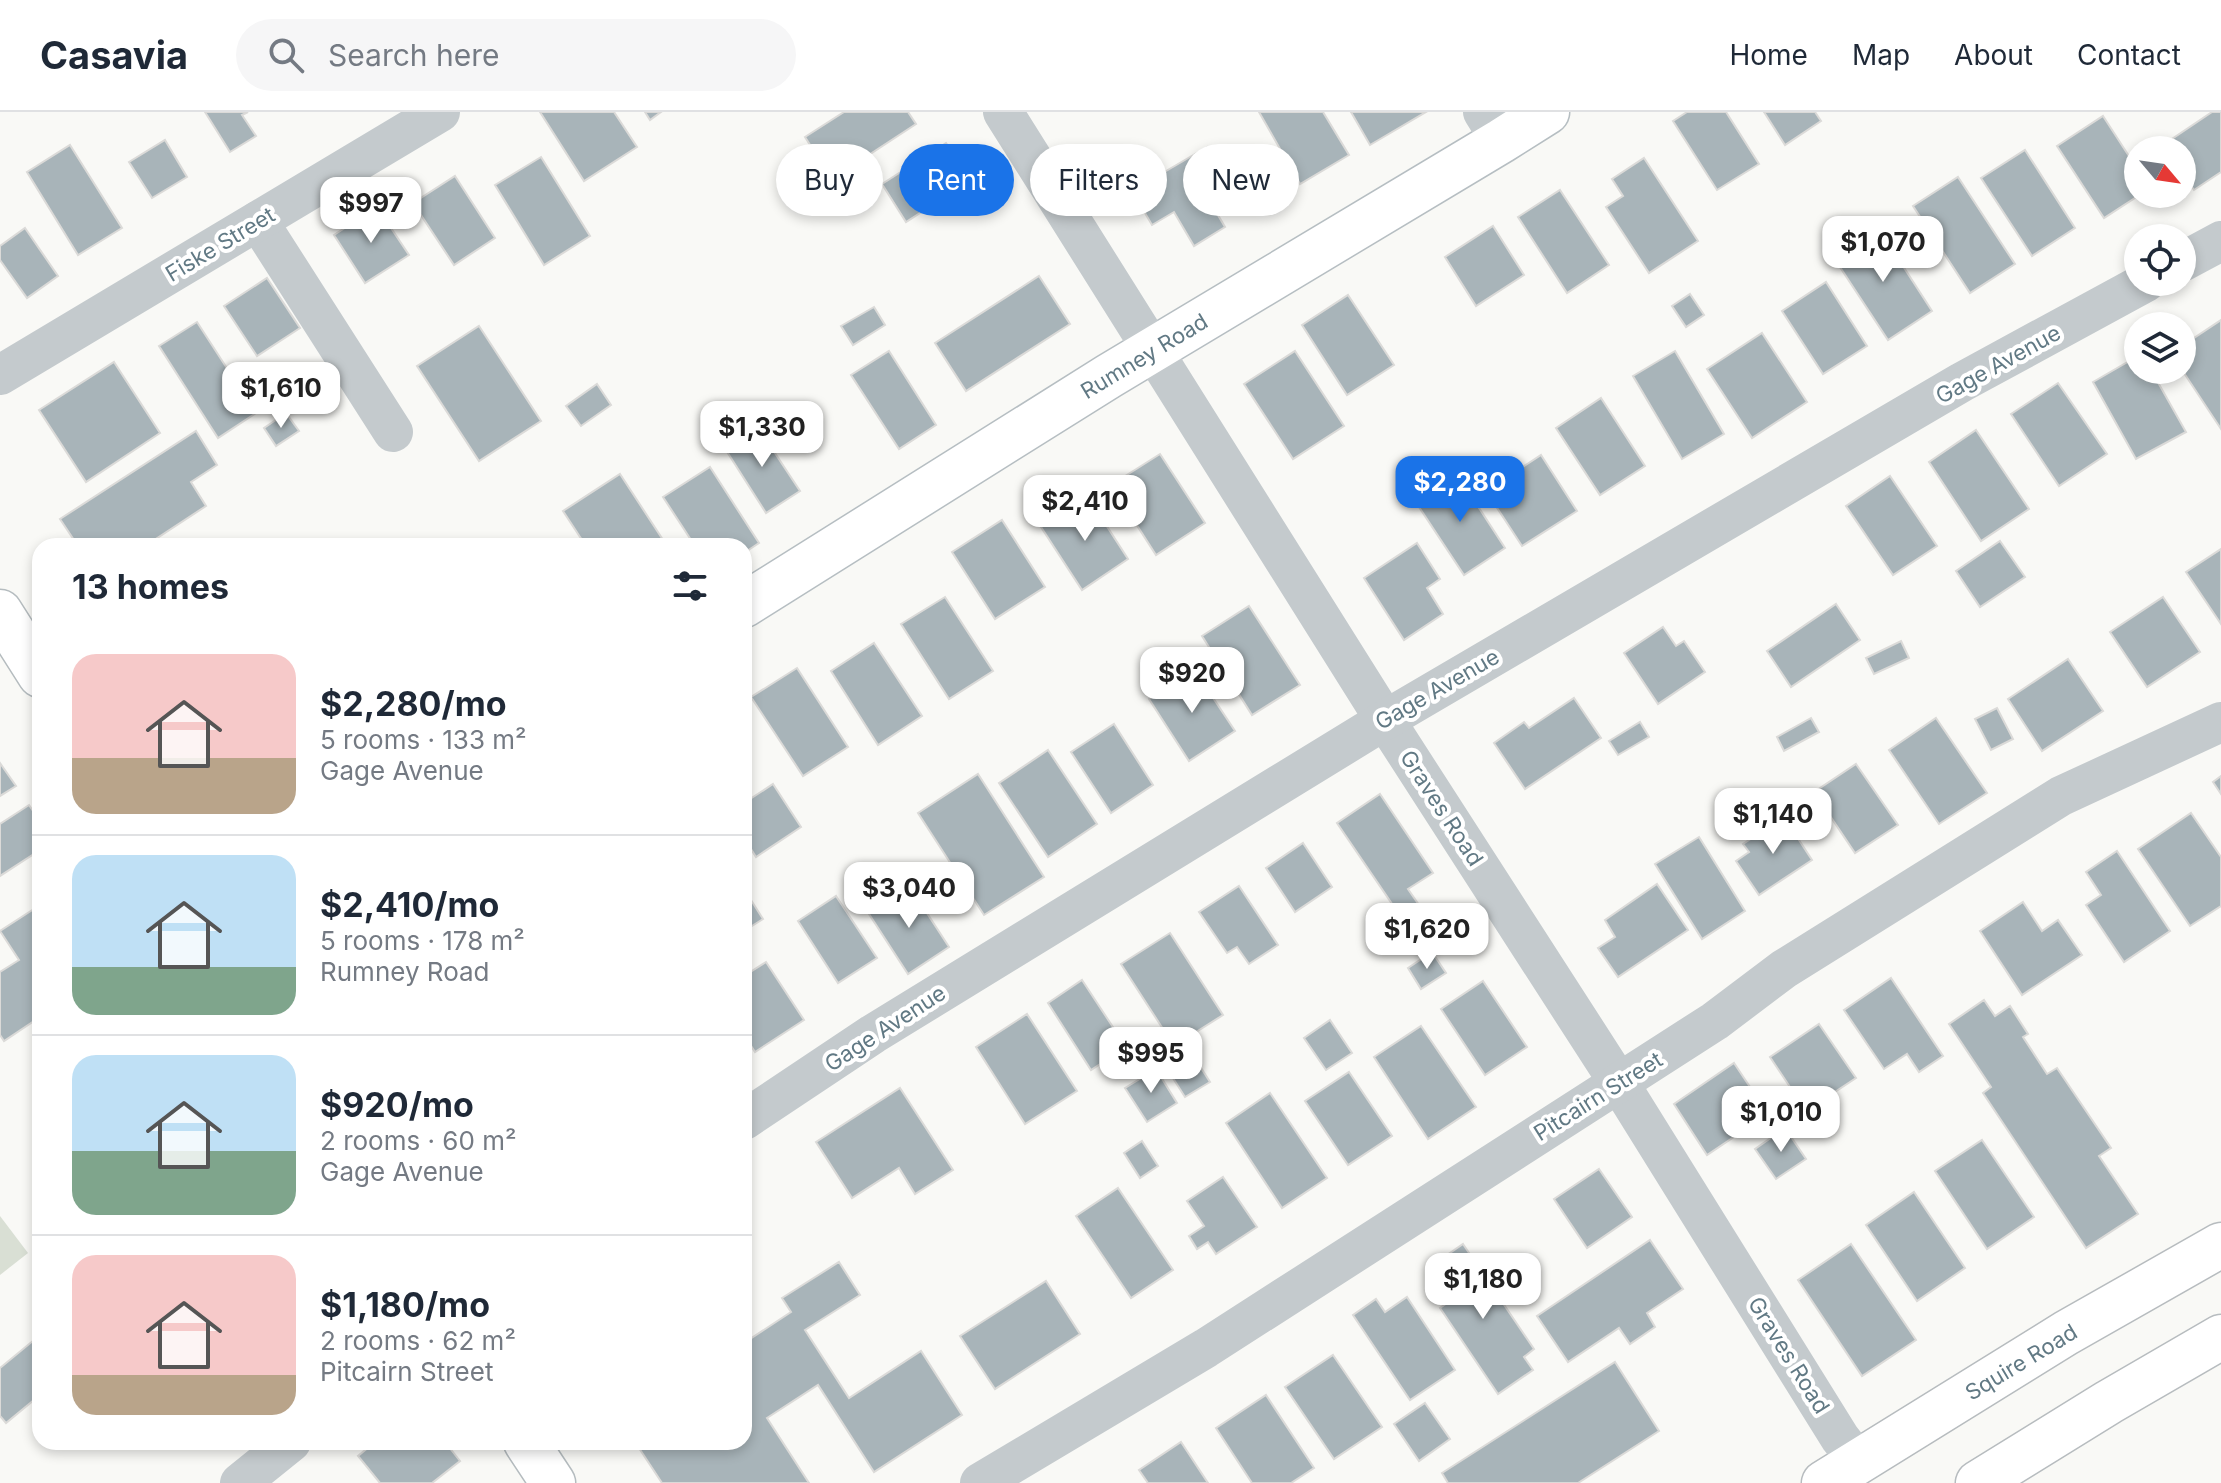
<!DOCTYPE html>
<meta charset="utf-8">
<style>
:root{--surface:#fff;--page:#f6f6f7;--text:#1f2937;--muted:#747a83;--line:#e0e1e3;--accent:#1a73e8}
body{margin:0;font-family:Inter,sans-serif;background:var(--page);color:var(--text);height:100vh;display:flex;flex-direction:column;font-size:30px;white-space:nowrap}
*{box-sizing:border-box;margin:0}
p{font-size:26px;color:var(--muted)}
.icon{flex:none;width:44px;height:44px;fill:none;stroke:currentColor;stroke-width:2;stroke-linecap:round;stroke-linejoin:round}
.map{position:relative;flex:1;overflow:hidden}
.drawer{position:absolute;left:32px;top:426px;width:720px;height:912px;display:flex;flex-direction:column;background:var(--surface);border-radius:24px;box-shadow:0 4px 12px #0003}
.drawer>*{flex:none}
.hud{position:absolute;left:776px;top:32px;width:760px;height:72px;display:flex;gap:16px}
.needle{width:52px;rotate:119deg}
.controls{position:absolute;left:2124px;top:24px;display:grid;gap:16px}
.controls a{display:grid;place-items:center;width:72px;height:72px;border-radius:50%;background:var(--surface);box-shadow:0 4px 12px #0003;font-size:40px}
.price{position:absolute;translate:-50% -68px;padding:0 18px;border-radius:16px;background:#fff;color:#222;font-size:26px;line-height:52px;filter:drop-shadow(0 2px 4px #0008)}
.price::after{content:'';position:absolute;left:50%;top:48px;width:24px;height:18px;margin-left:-12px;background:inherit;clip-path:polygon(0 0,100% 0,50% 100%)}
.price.on{background:var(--accent);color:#fff}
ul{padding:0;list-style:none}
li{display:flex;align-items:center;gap:24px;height:200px;padding:0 40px}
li+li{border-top:2px solid var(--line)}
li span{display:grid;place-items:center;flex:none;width:224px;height:160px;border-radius:24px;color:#555}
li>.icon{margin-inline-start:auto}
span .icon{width:96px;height:96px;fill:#fffc;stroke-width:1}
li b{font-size:34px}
h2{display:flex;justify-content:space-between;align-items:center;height:96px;padding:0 40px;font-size:34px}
.chip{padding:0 28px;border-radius:36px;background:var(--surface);box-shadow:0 4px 12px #0003;font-size:28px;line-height:72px}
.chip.on{background:var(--accent);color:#fff}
header{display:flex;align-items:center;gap:48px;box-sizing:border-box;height:112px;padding:0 40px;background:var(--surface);border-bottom:2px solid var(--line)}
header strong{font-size:38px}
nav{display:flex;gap:44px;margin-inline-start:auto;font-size:28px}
.search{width:560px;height:72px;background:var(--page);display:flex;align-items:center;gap:20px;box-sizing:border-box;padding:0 28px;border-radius:44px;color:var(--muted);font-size:30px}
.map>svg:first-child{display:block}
.green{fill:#d9dfd4}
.building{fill:#a8b4b9;stroke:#dbdad8;stroke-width:2}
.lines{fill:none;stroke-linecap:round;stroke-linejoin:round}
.secondary-casing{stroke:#b6bec2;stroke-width:47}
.primary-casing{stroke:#b5bcbf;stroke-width:47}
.highway-casing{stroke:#b7bcbf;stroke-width:47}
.street{stroke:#c4cacd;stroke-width:40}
.secondary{stroke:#fff;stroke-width:44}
.primary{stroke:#fff;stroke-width:44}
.highway{stroke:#fff;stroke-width:44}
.labels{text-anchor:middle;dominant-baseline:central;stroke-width:8;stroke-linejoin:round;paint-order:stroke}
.street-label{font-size:22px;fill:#617984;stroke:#fff}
</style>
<header>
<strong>Casavia</strong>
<div class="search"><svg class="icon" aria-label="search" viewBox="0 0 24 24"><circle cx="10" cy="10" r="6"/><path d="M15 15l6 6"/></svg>Search here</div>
<nav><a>Home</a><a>Map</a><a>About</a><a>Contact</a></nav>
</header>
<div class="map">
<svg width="2221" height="1371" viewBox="0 0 2221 1371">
<rect width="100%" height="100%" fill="#f9f9f6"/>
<path class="green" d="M0,1104L28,1141L0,1163Z"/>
<g class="building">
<path d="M205,0H248L242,3L256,24L230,40Z"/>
<path d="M540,0H614L637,35L584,69Z"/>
<path d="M645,0H661L650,8Z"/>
<path d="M844,0H908L916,12L832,67L805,25Z"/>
<path d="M1259,0H1323L1349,43L1300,72Z"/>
<path d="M1351,0H1426L1370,33Z"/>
<path d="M1687,0H1726L1759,52L1717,78L1673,9Z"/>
<path d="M1764,0H1815L1821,9L1785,33Z"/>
<path d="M2212,0H2221V60L2194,78L2182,61V38H2167L2163,33Z"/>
<path d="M2103,4L2138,58V82H2141L2104,106L2057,34Z"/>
<path d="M165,28L187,65L152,86L129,50Z"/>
<path d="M946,31L971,68L906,110L882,72Z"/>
<path d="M70,33L122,116L78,143L27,60Z"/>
<path d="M1207,35L1227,68L1205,81L1225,115L1194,134L1174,100L1152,113L1132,79Z"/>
<path d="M2025,38L2075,116L2032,144L1981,66Z"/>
<path d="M541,45L590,124L544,153L495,73Z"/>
<path d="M1644,46L1698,129L1649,161L1606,95L1623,84L1612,67Z"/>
<path d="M455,64L495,126L454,153L413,91Z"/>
<path d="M1958,65L2015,152L1970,181L1913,94Z"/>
<path d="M1560,78L1609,153L1567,181L1518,105Z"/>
<path d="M377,95L409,143L365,171L334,123Z"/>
<path d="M1493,114L1524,163L1476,194L1445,145Z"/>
<path d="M25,116L58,164L27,186L0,148V134Z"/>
<path d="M1879,117L1932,199L1888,228L1834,146Z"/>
<path d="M1039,164L1070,212L966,279L935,231Z"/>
<path d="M267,166L300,216L257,244L224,194Z"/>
<path d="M1826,170L1867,234L1823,262L1782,199Z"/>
<path d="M1690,182L1704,203L1686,215L1672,194Z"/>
<path d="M1348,183L1394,253L1347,283L1302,213Z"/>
<path d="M874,195L885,213L853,233L841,214Z"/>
<path d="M2221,208V317L2182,258V234Z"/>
<path d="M197,210L256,301L218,326L159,234Z"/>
<path d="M479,214L541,309L479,349L417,254Z"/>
<path d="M1762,221L1807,290L1752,326L1707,257Z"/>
<path d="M889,239L936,313L899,337L851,263Z"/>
<path d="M1295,239L1344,314L1293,347L1244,272Z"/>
<path d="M1675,239L1724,322L1682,347L1633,264Z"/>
<path d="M2138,244V258H2151L2186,320L2136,347L2093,270Z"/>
<path d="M114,250L160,321L86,370L39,298Z"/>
<path d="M2058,271L2107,342L2059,374L2011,302Z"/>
<path d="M597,272L611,293L581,314L566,294Z"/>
<path d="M1601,286L1645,354L1600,383L1556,316Z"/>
<path d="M286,301L299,319L276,334L264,316Z"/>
<path d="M757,314L800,379L766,401L724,335Z"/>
<path d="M1976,318L2029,397L1981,429L1929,350Z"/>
<path d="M196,319L217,353L191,370L206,394L145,434H78L60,407Z"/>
<path d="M1160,342L1205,411L1156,443L1111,373Z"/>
<path d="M1541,343L1577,399L1522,434L1486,379Z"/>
<path d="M710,355L759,431L744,441V434H695L663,385Z"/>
<path d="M620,362L667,434H586L563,399Z"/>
<path d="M1457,362L1505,436L1464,463L1415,389Z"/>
<path d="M1890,364L1937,434L1893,463L1846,394Z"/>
<path d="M1088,385L1128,447L1082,478L1041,415Z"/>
<path d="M1002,408L1045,475L995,507L952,440Z"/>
<path d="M2000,429L2025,465L1980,495L1956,459Z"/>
<path d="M1417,431L1440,467L1427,476L1443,502L1404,528L1364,466Z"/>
<path d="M2221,437V512L2186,460Z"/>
<path d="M945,485L993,559L949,587L901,512Z"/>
<path d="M2163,485L2200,540L2147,575L2110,520Z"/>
<path d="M1836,492L1860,528L1791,575L1767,539Z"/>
<path d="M1249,494L1300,573L1252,603L1202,524Z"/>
<path d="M1663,515L1676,534L1684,529L1705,560L1658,592L1624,541Z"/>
<path d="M1901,529L1909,546L1874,562L1866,546Z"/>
<path d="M874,531L922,604L878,633L831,559Z"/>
<path d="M2068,547L2103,599L2042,639L2008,587Z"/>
<path d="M797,556L848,635L803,664L751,585Z"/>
<path d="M1194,557L1235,619L1189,649L1149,587Z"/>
<path d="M1574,586L1601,626L1525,677L1494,631L1524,610L1529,616Z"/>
<path d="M1997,596L2013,627L1991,638L1975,607Z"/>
<path d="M1811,606L1819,620L1784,639L1777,625Z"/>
<path d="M1936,606L1987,681L1939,712L1889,638Z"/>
<path d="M1640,610L1649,625L1618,643L1609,629Z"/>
<path d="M1114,612L1153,673L1111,701L1071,640Z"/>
<path d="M1048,638L1097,712L1048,745L999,671Z"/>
<path d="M0,651L16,674L0,684Z"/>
<path d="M1856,652L1898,713L1855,741L1814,680Z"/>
<path d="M978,662L1044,765L984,803L918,701Z"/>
<path d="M2221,664V682L2213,670Z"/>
<path d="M773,672L801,715L756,745L744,726V691Z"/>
<path d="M1380,682L1433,761L1408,777L1419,793L1401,805L1337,711Z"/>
<path d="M29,693L40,709V738L0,764V712Z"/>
<path d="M2191,701L2221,745V794L2190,814L2138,737Z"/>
<path d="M1784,705L1812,748L1759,783L1736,749L1749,740L1743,732Z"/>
<path d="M1699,725L1745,799L1702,827L1655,752Z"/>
<path d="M1303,731L1332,775L1295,800L1266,756Z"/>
<path d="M2117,739L2170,819L2124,850L2086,793L2101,783L2086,760Z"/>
<path d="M1657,772L1688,818L1618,865L1598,836L1615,825L1605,808Z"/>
<path d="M1239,774L1278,833L1249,852L1237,835L1227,841L1199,800Z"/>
<path d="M910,775L949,835L908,862L869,802Z"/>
<path d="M744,777L763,807L744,819Z"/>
<path d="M836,784L877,846L838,871L798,809Z"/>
<path d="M2023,790L2042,819L2058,808L2082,843L2022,883L1980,819Z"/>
<path d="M40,793V905L4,929L0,923V860L19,848L0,819Z"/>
<path d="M1170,821L1223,903L1174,934L1121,852Z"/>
<path d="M1432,840L1446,861L1421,877L1408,856Z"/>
<path d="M766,850L804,908L755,940L744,923V864Z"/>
<path d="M1891,866L1943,944L1919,960L1907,942L1884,957L1844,898Z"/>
<path d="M1082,868L1126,935L1091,958L1048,891Z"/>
<path d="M1483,869L1527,935L1485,963L1441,897Z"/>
<path d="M1984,888L1995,904L2010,894L2028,922L2023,925L2047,962L2057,956L2111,1036L2099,1044L2138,1102L2086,1136L1983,981L1991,975L1949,912Z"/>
<path d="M1027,902L1077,979L1025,1012L976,935Z"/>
<path d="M1330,908L1352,941L1326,958L1304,926Z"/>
<path d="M1819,912L1856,966L1806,999L1770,945Z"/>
<path d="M1421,914L1476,995L1428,1027L1374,945Z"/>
<path d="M1189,937L1210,970L1185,985L1164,952Z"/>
<path d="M1734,951L1768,1002L1707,1043L1674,992Z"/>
<path d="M1156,957L1177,991L1147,1010L1125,976Z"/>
<path d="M1349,960L1392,1024L1348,1053L1305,989Z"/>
<path d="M900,976L953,1058L915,1082L899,1056L852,1086L816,1030Z"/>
<path d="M1270,981L1327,1066L1282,1096L1226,1011Z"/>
<path d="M1785,1016L1806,1047L1776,1067L1755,1037Z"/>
<path d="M1982,1028L2034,1105L1987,1137L1935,1059Z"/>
<path d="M1142,1029L1158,1054L1140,1066L1124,1041Z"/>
<path d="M1599,1057L1632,1105L1587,1136L1554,1087Z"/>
<path d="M1223,1065L1257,1115L1216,1142L1208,1130L1197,1137L1189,1124L1204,1114L1187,1089Z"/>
<path d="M1118,1076L1173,1158L1131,1186L1076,1104Z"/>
<path d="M1914,1080L1965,1156L1917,1189L1866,1113Z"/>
<path d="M1650,1128L1683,1177L1647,1201L1655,1215L1630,1232L1619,1216L1568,1250L1537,1204Z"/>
<path d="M1463,1132L1534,1237L1524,1245L1533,1258L1498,1282L1440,1196L1447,1191L1436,1174L1448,1166L1437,1150Z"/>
<path d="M1851,1132L1916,1228L1862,1264L1798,1168Z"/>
<path d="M839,1150L860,1183L805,1218L849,1286L921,1239L962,1303L874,1360L818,1273L767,1306L809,1371H662L635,1330H744V1231L791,1200L782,1186Z"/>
<path d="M1046,1169L1080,1222L995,1277L960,1224Z"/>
<path d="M1407,1185L1455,1258L1410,1288L1353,1203L1376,1187L1385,1200Z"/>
<path d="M40,1223V1283L6,1311L0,1304V1256Z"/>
<path d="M1333,1243L1382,1315L1334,1347L1285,1275Z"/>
<path d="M1615,1250L1659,1319L1578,1371H1448L1442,1361Z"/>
<path d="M1266,1283L1314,1356L1291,1371H1252L1216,1316Z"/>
<path d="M1425,1291L1450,1327L1419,1349L1394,1312Z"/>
<path d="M375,1330H445L460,1349L432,1371H380L358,1344Z"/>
<path d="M1181,1330L1208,1371H1148L1139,1358Z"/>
</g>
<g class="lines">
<g class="secondary-casing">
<path id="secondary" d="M744,493L1109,264L1501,29L1547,0"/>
</g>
<g class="primary-casing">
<g id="primary">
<path d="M0,500L40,563"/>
<path d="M526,1330L553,1371"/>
</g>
</g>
<g class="highway-casing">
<g id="highway">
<path d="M1824,1371L2066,1221L2221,1133"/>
<path d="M1978,1371L2109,1290L2221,1225"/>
</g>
</g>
<g class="street">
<path d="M1003,0L1385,608L1619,971L1840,1326L1858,1349"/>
<path d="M1483,0L1501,29"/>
<path d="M258,109L393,320"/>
<path d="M2182,150L2221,129"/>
<path d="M0,263L440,0"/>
<path d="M744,1008L873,922L1385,608L1962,270L2146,170"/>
<path d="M240,1371L291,1330"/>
<path d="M980,1371L1206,1236L1715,909L1784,857L2061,684L2221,610"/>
</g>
<use href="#secondary" class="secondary"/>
<use href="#primary" class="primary"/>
<use href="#highway" class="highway"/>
</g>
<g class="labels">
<g class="street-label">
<text transform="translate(220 132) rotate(-31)">Fiske Street</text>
<text transform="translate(1144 244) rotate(-31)">Rumney Road</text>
<text transform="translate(1998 252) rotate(-29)">Gage Avenue</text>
<text transform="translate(1437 577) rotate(-30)">Gage Avenue</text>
<text transform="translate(1442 696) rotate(57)">Graves Road</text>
<text transform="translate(885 916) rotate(-33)">Gage Avenue</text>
<text transform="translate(1598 984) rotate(-32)">Pitcairn Street</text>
<text transform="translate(1789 1243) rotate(58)">Graves Road</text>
<text transform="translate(2021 1250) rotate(-31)">Squire Road</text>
</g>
</g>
</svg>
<div class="controls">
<a><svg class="needle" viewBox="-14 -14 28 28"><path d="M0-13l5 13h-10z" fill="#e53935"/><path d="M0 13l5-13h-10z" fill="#747a83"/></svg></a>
<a><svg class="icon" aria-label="locate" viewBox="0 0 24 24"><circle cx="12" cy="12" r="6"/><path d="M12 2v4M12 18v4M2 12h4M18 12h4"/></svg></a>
<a><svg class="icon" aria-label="layers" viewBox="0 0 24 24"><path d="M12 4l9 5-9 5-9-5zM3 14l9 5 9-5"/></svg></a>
</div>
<b class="price" style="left:371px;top:133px">$997</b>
<b class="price" style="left:1883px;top:172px">$1,070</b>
<b class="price" style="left:281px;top:318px">$1,610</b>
<b class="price" style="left:762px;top:357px">$1,330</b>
<b class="price on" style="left:1460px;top:412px">$2,280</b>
<b class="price" style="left:1085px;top:431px">$2,410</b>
<b class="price" style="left:1192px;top:603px">$920</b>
<b class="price" style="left:1773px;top:744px">$1,140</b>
<b class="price" style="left:909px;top:818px">$3,040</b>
<b class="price" style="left:1427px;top:859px">$1,620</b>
<b class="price" style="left:1151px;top:983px">$995</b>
<b class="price" style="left:1781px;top:1042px">$1,010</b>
<b class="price" style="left:1483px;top:1209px">$1,180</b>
<div class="hud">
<a class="chip">Buy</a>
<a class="chip on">Rent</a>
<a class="chip">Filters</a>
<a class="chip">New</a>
</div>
<section class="drawer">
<h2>13 homes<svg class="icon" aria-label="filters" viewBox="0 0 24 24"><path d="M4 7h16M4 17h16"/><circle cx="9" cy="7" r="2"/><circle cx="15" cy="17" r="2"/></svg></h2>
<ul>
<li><span style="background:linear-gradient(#f6c9c9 65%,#b9a48a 0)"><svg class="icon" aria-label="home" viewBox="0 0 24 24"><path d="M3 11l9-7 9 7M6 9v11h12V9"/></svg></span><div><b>$2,280/mo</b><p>5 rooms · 133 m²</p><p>Gage Avenue</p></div></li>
<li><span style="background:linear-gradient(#bfe0f5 70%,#7fa58c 0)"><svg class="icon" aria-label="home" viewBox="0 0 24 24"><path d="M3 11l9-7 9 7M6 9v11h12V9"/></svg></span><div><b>$2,410/mo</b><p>5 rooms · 178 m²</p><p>Rumney Road</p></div></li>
<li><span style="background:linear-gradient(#bfe0f5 60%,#7fa58c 0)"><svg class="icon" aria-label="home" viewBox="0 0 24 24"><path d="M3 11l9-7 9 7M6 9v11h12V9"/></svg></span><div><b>$920/mo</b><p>2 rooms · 60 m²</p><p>Gage Avenue</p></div></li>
<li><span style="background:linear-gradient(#f6c9c9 75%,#b9a48a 0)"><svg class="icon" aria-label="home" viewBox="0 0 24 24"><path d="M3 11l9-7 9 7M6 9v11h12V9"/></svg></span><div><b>$1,180/mo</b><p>2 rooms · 62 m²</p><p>Pitcairn Street</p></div></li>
</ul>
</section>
</div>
